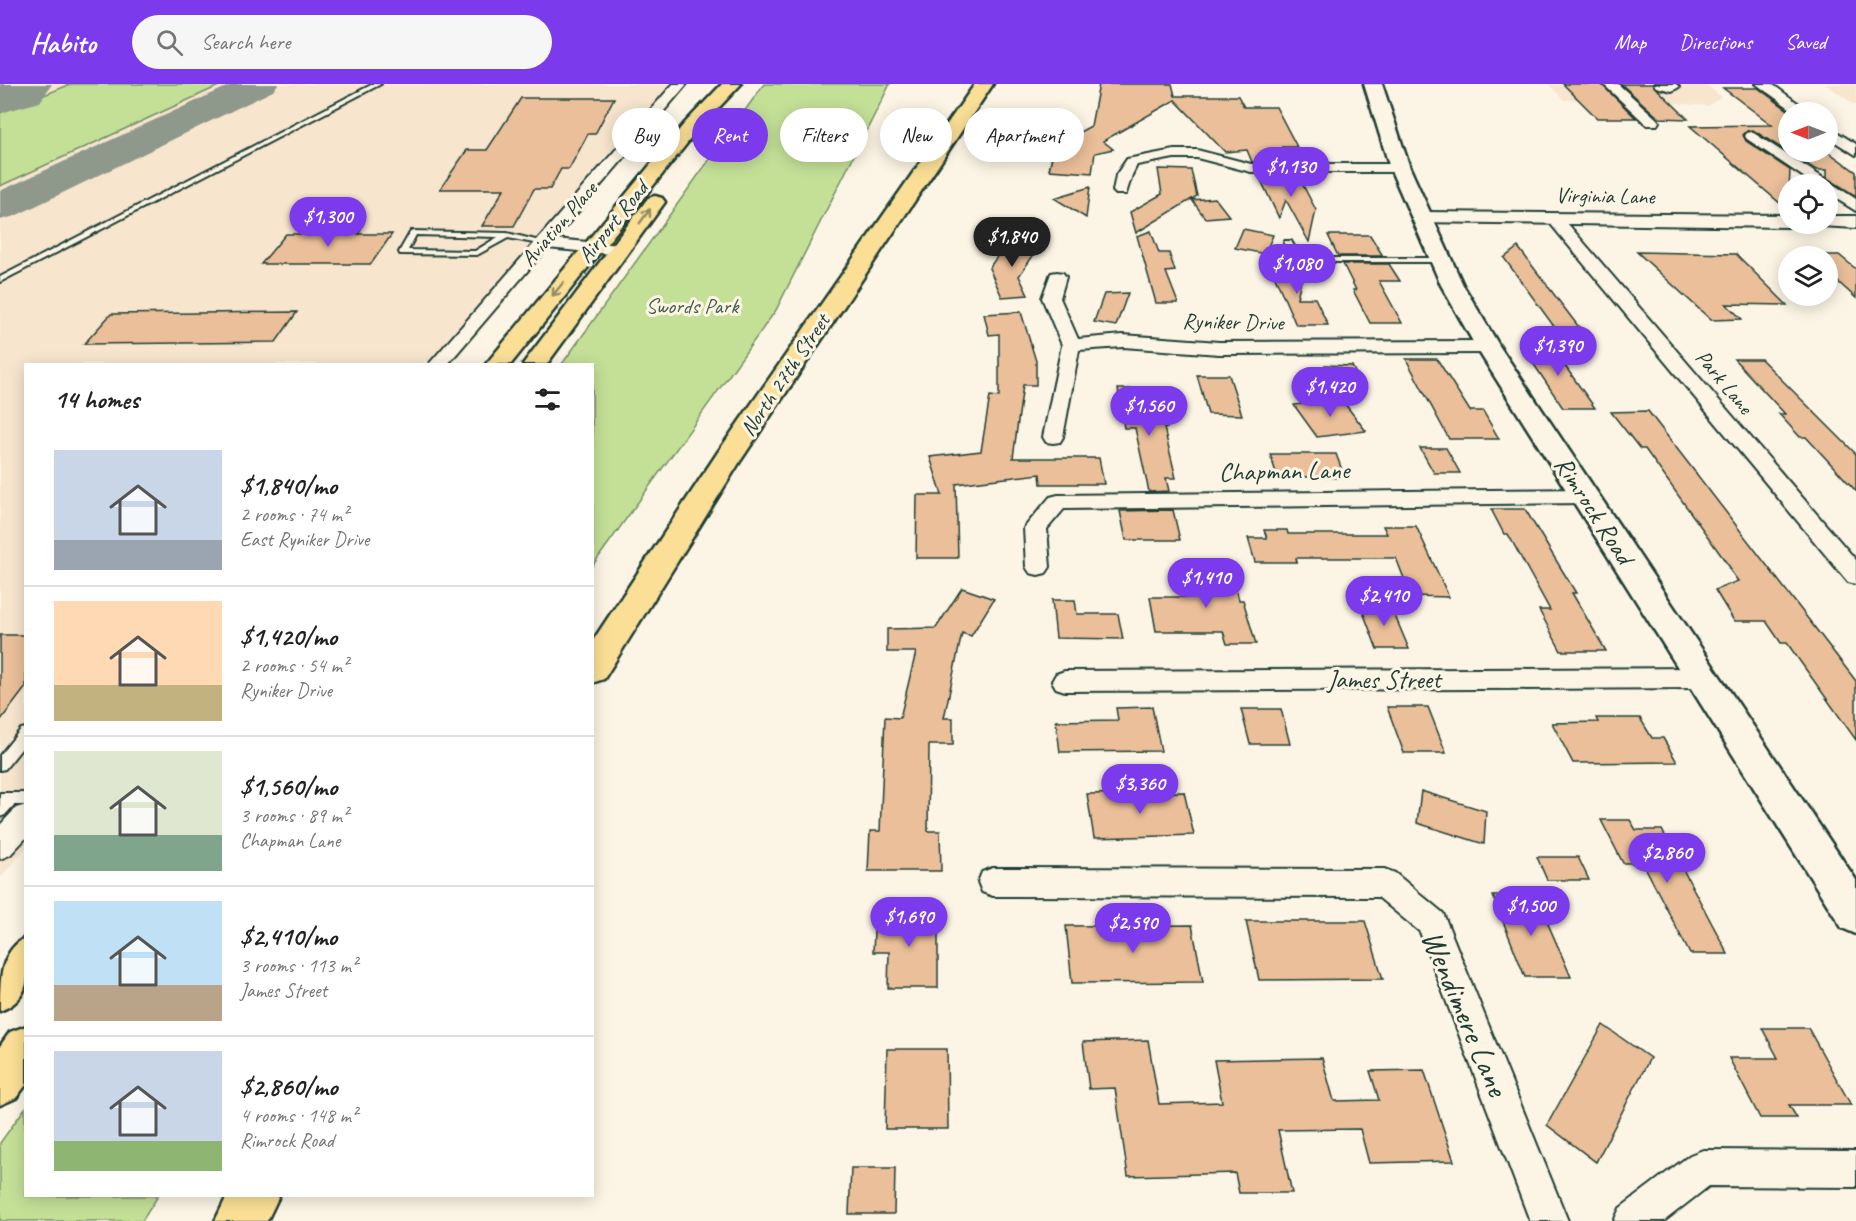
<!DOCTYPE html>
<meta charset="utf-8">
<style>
:root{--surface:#fff;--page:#f6f6f6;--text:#222;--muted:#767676;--line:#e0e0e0;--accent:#7c3aed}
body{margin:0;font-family:Caveat,sans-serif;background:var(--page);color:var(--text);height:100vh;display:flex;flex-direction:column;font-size:22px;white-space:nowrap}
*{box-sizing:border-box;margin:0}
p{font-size:20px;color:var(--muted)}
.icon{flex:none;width:33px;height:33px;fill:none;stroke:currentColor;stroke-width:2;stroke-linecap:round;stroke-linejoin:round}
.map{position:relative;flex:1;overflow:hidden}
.side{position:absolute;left:24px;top:279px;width:570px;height:834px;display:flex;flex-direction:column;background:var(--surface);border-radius:0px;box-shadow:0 3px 15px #0003}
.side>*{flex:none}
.banner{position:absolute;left:612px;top:24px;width:570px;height:54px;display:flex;gap:12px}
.needle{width:39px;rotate:270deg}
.controls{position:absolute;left:1778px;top:18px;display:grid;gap:12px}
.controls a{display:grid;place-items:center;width:60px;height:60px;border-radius:50%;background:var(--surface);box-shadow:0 3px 15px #0003;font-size:30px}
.price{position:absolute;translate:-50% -51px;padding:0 14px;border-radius:21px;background:var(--accent);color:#fff;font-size:20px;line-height:39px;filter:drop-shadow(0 2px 3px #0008)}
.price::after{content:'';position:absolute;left:50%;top:36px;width:18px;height:14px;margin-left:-9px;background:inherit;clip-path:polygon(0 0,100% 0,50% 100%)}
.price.selected{background:#222;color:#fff}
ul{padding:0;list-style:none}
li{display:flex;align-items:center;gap:18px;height:150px;padding:0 30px}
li+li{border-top:2px solid var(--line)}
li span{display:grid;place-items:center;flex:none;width:168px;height:120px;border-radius:0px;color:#555}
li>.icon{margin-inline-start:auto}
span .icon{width:72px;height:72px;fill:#fffc;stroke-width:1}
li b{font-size:26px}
h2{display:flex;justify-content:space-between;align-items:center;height:72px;padding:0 30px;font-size:26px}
.pill{padding:0 21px;border-radius:27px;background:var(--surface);box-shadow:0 3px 15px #0003;font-size:21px;line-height:54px}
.pill.selected{background:var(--accent);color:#fff}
header{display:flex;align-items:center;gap:36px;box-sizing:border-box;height:84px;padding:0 30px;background:var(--accent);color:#fff}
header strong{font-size:28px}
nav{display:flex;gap:33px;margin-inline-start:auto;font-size:21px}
.search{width:420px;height:54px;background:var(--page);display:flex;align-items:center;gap:15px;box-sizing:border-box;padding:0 21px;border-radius:33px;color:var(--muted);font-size:22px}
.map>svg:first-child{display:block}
.built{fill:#f7e5ce}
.green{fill:#c4e097;stroke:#728e66;stroke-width:1.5}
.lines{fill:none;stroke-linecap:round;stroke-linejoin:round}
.taxiway{fill:#8e998c;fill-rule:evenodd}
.runway{fill:#8e998c;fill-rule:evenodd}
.building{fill:#eabf99;stroke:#1f3d34;stroke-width:1.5}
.service-casing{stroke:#1f3d34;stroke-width:4}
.minor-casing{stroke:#1f3d34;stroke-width:4}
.tertiary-casing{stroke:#1f3d34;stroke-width:4}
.secondary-casing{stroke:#1f3d34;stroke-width:5}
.primary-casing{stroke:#1f3d34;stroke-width:5}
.trunk-casing{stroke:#1f3d34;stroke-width:5}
.service{fill:#fcf5e5;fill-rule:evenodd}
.minor{fill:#fcf5e5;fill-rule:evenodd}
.tertiary{fill:#fcf5e5;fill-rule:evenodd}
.secondary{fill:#fcf5e5;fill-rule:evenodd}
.primary{fill:#fbdf96;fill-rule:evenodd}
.trunk{fill:#fbdf96;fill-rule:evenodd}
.oneway{stroke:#8d8e65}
.labels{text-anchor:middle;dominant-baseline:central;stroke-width:6;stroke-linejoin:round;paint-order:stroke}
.far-street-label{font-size:22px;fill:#1f3d34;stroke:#fcf5e5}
.far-park-label{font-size:22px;fill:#405e48;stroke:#fcf5e5}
.street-label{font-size:26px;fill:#1f3d34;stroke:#fcf5e5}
.near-street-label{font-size:32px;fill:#1f3d34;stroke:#fcf5e5}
</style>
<header>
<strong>Habito</strong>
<div class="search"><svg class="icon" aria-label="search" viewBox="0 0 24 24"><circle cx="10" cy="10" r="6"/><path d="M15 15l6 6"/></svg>Search here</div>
<nav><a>Map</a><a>Directions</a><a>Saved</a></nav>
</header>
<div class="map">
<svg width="1856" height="1137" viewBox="0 0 1856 1137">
<rect width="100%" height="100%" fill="#fcf5e5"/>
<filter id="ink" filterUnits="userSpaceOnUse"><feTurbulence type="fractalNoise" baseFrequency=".0167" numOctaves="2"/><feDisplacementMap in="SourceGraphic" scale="12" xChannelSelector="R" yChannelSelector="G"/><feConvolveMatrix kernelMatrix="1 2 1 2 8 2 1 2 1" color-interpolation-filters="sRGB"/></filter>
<g filter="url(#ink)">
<g class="built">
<path d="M0,0H689L452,280H26V764L0,794Z"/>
<path d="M1548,0H1705L1721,13L1708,22L1627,15L1564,16Z"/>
<path d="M1825,0H1856V22L1827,1Z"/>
</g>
<g class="green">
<path d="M71,0H223L0,102V29Z"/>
<path d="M764,0H890L776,226L593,481L592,280H562Z"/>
<path d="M25,1024L26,1112H158L142,1137H0V1059Z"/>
</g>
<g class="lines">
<path class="taxiway" d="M233,0H278L273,7L15,132L0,136V107Z"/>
<path class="runway" d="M0,0H52L40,18L0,29Z"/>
</g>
<g class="building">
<path d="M1099,0H1172L1175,12H1238L1244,23H1276L1297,63H1282L1290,78H1252L1247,66L1225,68L1175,16L1103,57L1113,65L1095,69L1092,89L1049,86L1056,54L1076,50L1091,42Z"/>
<path d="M1563,0H1601L1636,34H1597Z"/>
<path d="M1621,0H1652L1688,35L1659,34Z"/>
<path d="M1723,4H1758L1788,26V68L1827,67L1856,88V112L1827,94V86H1816L1753,46L1747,47L1743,51L1746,57L1790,86L1788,126L1690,42L1772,41Z"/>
<path d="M521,14H614L595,50H588L569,85H561L550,105H534L514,142H482L504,105H440L467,66H487Z"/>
<path d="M1158,85L1191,86L1197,112L1136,149L1130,128L1162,110Z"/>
<path d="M1258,90H1297L1316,126L1309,158L1286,116L1279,134Z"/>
<path d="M1090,103L1086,134L1054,114Z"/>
<path d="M1215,114L1229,132L1205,134L1192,116Z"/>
<path d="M307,145L361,146L358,150H392L371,180H261L286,150H303Z"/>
<path d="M1243,145L1273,151L1265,170L1235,164Z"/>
<path d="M1151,147L1159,169H1169L1175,187L1166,188L1178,219H1156L1137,152Z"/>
<path d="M1328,151H1370L1383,172H1338Z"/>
<path d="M1008,157L1039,163L1019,192L1028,211L1002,213L989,184Z"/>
<path d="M1518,163L1594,263H1569L1504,174Z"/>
<path d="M1637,168L1736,170L1787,221L1726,220L1742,235L1711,236Z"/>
<path d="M1808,171H1839L1856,185V214L1827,188V172Z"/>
<path d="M1268,177L1304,183L1297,214H1315L1328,241H1296Z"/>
<path d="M1343,180H1389L1400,197H1379L1402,239H1370L1353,206H1356Z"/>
<path d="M1128,209L1116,242L1094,238L1104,210Z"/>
<path d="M297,228L276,258L84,260L111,230Z"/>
<path d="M1021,228L1036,277V301H1023L1013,374H1099L1104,400H1041L1040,390L956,400L958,474H916L917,411H942L930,373L981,367L990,312L999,313V250L989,251L984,230Z"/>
<path d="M1521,261H1550L1595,324H1563Z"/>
<path d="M1406,275H1437L1470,327H1483L1499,355H1449Z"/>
<path d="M1734,275H1761L1856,370V407L1806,353H1800L1779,330H1785Z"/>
<path d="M1325,281L1352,282L1365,309H1337Z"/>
<path d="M1197,291H1229L1242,331L1208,330Z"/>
<path d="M1118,305H1145L1149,324L1162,325L1167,344H1164L1176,394H1166L1169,407L1149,408L1135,344H1124Z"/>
<path d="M1341,315L1366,347L1317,353L1294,321Z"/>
<path d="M1648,327L1856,597V656L1787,559H1781L1766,537H1734L1715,506L1738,497L1729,485H1731L1645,365H1640L1611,328Z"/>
<path d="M1420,364H1446L1460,389H1434Z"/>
<path d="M1270,370H1336L1345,394L1277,392Z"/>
<path d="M1491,425H1525L1576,509H1572L1606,567H1561L1539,526H1550L1508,450H1504Z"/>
<path d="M1173,426L1180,456H1126L1120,427Z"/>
<path d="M1383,442H1416L1449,513L1411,512L1396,474H1296L1297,478H1255L1248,454H1267L1264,446H1287L1288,450H1387Z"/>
<path d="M1184,489H1232L1239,516H1243L1256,560H1227L1223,547H1156L1150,513H1190Z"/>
<path d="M962,504L994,515L971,552L962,549L944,634H953V661H929L928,747H940L941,787H868L870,747H880L885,633L900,634L916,568H887V545L936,544Z"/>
<path d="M1052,516H1075L1077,530H1118L1123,555L1056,554Z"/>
<path d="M1360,520H1390L1409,565H1377Z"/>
<path d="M0,551H26V603L0,637Z"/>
<path d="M1152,623L1161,667L1060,668L1056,637L1118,636L1116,624Z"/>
<path d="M1387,623H1428L1446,669H1404Z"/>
<path d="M1241,625H1281L1290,660H1250Z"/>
<path d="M1596,634H1640L1652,654H1663L1677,678L1573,679L1552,639L1598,638Z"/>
<path d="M1421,707L1486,727L1484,760L1417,739Z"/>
<path d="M1184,708L1194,751L1094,754L1087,710Z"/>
<path d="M1601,736H1630L1636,746H1662L1728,870H1690L1643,779H1623Z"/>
<path d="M1537,773H1578L1589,796H1547Z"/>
<path d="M1493,812H1536L1571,893H1525Z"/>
<path d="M875,828H938V904H888L889,868H873Z"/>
<path d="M1246,837H1365L1383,895L1259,896Z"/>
<path d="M1192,841L1203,898L1072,899L1066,842Z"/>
<path d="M1603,941L1650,974L1596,1078L1547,1041Z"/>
<path d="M1762,944H1808L1851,1021H1789L1797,1034H1760L1729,974H1778Z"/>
<path d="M1148,956L1159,1020L1222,1018L1214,976L1322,974L1334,1017L1379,1016L1370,987L1424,986L1454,1077L1369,1079L1360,1045L1278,1046L1292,1109H1239L1235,1089L1128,1092L1115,1004L1089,1005L1083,958Z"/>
<path d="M887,965H947L948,1045H885Z"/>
<path d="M851,1084H895L894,1130H849Z"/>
</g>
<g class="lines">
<g class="service-casing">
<g id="service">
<path d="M373,0H381L0,198V193Z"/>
<path d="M411,147L507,149L548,159L544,161L508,154L477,171L400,170L399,168ZM416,151L498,153L475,167L408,166Z"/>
<path d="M1285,157H1291L1301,174H1440L1444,176L1440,178H1295L1284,159Z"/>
<path d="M26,644V659L5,685L0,686V671L21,645Z"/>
<path d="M0,709H26V721H14L5,731L0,733Z"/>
</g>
</g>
<g class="minor-casing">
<g id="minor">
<path d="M673,0H687L555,155L620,161L628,166L626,170L620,171L547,164L448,280H429Z"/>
<path d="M1603,0H1618L1657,35L1659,38L1657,41H1647Z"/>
<path d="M1654,0H1676L1679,3L1672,7L1656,3Z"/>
<path d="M1756,0H1772L1810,28H1795Z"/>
<path d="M1827,42L1856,60V71L1827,53Z"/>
<path d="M1752,48L1856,115V127L1827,109V100H1814L1747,55L1745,52L1747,49Z"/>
<path d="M1174,66H1197L1251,80H1400L1407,84L1400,88H1251L1197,74H1174L1137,81L1132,91L1126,110H1116L1113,107L1116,91L1127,75Z"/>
<path d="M1555,130L1561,132L1856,476V500L1848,498L1549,138L1547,135L1549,132Z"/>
<path d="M1057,188L1063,189L1066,193L1060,214L1078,255L1123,251L1219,258L1488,257L1495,259L1497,263L1495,267L1488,269L1219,270L1123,263L1079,266L1063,353L1060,358L1053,359L1046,358L1043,353L1062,261L1042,214L1051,189Z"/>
<path d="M1585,405L1593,407L1596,412L1593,417L1585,419L1064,425L1047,445L1050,483L1046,489L1038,491L1030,489L1026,483L1024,444L1050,413L1058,411Z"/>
<path d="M1704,584L1713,587L1717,594L1713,601L1704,604L1065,607L1056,604L1052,597L1056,590L1065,587Z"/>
<path d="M26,721V754L10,771L0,775V741L16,724Z"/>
<path d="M993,784L1384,785L1395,789L1443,829L1568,1137H1530L1420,848L1378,813L993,812L982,808L978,798L982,788Z"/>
<path d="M1703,1066L1856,1067V1103L1709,1102L1664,1137H1614L1620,1124L1690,1071Z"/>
</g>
</g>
<g class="tertiary-casing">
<g id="tertiary">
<path d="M1422,128L1788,131V140H1796L1788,143L1415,138L1412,134L1415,130Z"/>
<path d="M1827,132H1856V144L1820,142L1818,140H1827Z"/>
</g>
</g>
<g class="secondary-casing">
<path id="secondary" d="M1364,0H1382L1410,84L1463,201L1500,263L1856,796V850L1842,844L1476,263L1441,201L1390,84Z"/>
</g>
<g class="primary-casing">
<g id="primary">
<path d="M975,0H993L741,376L604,595L592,599V558L718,368Z"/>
<path d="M227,1112H279L267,1137H215Z"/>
</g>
</g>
<g class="trunk-casing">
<g id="trunk">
<path d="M722,0H741L696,48L511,280H486L684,40Z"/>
<path d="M655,112L662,114L665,118L547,280H523L648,114Z"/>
<path d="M26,853C26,887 36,912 0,927C0,894 0,868 26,853Z"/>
<path d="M26,942V1001L16,1014L0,1021V962L10,948Z"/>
</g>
</g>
<use href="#service" class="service"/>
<use href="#minor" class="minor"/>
<use href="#tertiary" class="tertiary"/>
<use href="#secondary" class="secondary"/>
<use href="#primary" class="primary"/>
<use href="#trunk" class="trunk"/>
</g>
<defs><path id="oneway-shaft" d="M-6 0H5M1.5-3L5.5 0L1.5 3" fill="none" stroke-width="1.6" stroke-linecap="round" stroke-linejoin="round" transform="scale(1.5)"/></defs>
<g class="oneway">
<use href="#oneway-shaft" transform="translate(645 132) rotate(-54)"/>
<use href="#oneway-shaft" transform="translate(558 205) rotate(129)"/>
</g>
</g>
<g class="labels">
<g class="far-street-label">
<text transform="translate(1605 112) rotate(1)">Virginia Lane</text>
<text transform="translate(613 138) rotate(-51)">Airport Road</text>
<text transform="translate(559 140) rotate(-49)">Aviation Place</text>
<text transform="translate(1233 238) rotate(1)">Ryniker Drive</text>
<text transform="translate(785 291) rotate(-56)">North 27th Street</text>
<text transform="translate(1724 298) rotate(50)">Park Lane</text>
</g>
<g class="far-park-label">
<text x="692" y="222">Swords Park</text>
</g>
<g class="street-label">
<text transform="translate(1284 387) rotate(-1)">Chapman Lane</text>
<text transform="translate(1594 426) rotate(57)">Rimrock Road</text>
<text x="1384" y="595">James Street</text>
</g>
<g class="near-street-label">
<text transform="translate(1465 929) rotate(67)">Wendimere Lane</text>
</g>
</g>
</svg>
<div class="controls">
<a><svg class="needle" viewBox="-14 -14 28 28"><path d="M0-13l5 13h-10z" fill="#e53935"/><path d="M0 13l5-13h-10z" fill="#767676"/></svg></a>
<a><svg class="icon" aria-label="locate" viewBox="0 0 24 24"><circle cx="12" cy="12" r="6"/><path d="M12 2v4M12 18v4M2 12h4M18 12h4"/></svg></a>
<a><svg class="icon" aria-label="layers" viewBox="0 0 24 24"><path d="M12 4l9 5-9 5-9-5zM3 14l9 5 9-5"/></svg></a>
</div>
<b class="price" style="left:1291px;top:114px">$1,130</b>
<b class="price" style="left:328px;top:164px">$1,300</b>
<b class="price selected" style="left:1012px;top:184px">$1,840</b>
<b class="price" style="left:1297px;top:211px">$1,080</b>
<b class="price" style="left:1558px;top:293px">$1,390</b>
<b class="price" style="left:1330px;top:334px">$1,420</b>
<b class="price" style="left:1149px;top:353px">$1,560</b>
<b class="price" style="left:1206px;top:525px">$1,410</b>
<b class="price" style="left:1384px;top:543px">$2,410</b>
<b class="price" style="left:1140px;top:731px">$3,360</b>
<b class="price" style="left:1667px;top:800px">$2,860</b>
<b class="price" style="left:1531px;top:853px">$1,500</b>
<b class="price" style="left:909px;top:864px">$1,690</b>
<b class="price" style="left:1133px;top:870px">$2,590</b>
<div class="banner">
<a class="pill">Buy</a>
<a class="pill selected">Rent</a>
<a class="pill">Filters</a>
<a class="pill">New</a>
<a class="pill">Apartment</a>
</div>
<section class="side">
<h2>14 homes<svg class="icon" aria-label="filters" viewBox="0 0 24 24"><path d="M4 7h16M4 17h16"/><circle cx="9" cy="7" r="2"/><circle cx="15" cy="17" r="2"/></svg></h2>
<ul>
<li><span style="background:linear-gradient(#c9d6e8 75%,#9aa5b1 0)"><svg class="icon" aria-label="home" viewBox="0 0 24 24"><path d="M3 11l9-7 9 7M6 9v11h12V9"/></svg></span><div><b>$1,840/mo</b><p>2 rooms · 74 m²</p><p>East Ryniker Drive</p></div></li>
<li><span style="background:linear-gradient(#ffd9b3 70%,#c2b280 0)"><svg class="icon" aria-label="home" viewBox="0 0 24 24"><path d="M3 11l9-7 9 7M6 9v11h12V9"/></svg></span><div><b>$1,420/mo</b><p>2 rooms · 54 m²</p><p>Ryniker Drive</p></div></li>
<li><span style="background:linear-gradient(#dfe7d0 70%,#7fa58c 0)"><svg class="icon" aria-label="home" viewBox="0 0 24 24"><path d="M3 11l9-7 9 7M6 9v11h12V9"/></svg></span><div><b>$1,560/mo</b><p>3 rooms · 89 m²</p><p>Chapman Lane</p></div></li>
<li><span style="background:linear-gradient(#bfe0f5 70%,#b9a48a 0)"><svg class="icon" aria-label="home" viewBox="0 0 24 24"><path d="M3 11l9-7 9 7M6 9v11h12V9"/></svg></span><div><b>$2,410/mo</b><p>3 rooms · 113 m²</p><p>James Street</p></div></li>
<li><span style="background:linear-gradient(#c9d6e8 75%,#8fb573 0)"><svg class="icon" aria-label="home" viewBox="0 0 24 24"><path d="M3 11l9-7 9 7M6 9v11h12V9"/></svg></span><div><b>$2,860/mo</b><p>4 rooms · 148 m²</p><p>Rimrock Road</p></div></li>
</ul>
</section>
</div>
